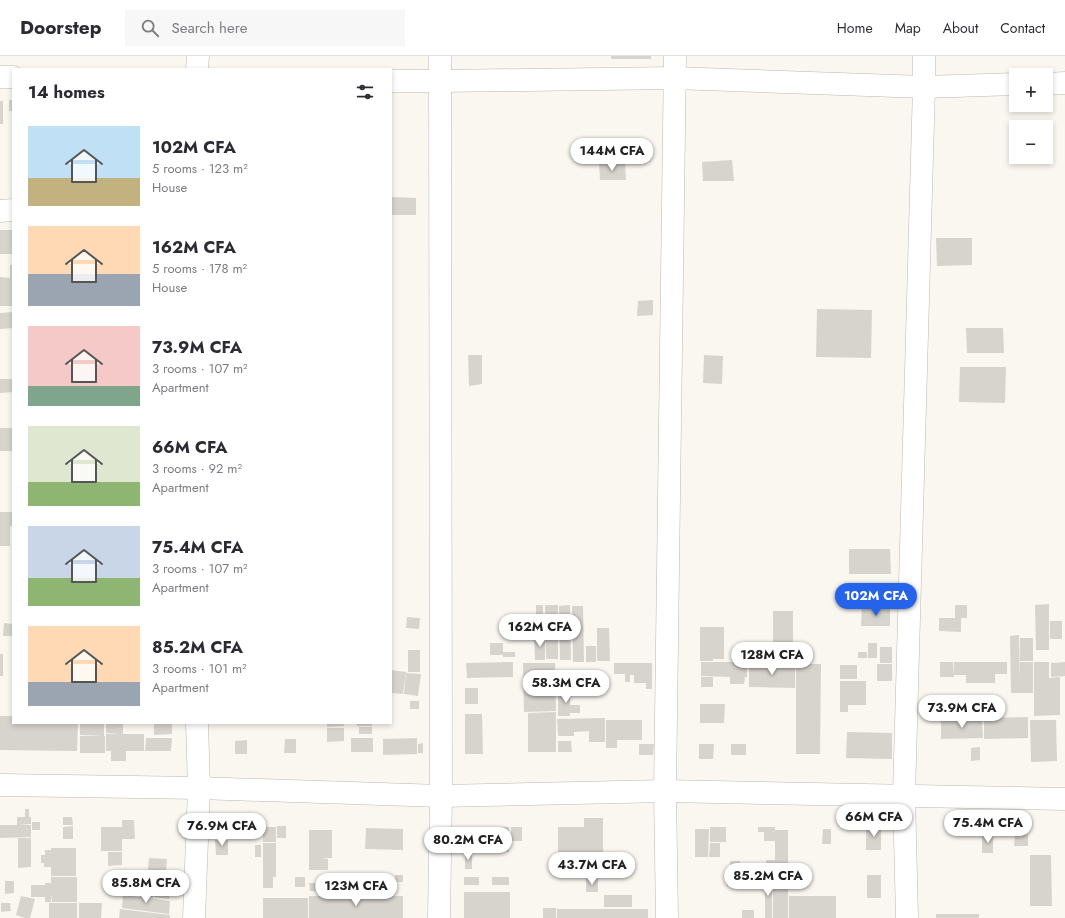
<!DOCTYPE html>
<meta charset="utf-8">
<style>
:root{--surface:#fff;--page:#f7f7f7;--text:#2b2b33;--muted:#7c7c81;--line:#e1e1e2;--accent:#2563eb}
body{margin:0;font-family:Jost,sans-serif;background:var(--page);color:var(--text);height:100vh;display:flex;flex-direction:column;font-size:15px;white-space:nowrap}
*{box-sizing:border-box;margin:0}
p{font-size:13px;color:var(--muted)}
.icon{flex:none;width:22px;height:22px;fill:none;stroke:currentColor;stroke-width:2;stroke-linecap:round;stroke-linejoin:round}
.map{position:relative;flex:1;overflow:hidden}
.sheet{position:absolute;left:12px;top:12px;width:380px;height:656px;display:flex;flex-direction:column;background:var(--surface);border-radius:0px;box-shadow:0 2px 6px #0003}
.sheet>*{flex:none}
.controls{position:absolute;left:1009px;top:12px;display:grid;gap:8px}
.controls a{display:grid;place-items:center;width:44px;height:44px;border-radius:0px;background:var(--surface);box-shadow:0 2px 6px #0003;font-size:20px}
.price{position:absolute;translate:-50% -34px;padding:0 9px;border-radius:14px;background:#fff;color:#222;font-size:13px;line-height:26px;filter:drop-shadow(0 1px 2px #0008)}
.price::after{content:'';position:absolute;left:50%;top:24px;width:12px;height:9px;margin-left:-6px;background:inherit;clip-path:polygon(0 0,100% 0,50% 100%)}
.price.selected{background:var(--accent);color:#fff}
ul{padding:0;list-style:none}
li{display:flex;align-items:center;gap:12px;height:100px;padding:0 16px}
li span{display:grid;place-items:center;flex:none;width:112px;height:80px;border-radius:0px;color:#555}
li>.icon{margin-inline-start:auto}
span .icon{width:48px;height:48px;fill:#fffc;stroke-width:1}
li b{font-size:17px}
h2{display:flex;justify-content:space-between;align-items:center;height:48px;padding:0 16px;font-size:17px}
header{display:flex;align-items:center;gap:24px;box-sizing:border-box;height:56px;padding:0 20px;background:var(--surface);border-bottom:1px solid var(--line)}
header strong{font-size:19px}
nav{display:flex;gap:22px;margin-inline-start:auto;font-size:14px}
.search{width:280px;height:36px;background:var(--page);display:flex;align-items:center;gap:10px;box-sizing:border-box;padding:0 14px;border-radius:0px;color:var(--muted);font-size:15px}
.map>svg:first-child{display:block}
.building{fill:#d7d4ce}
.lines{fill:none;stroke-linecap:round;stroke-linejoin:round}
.street-casing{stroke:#bab8b1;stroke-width:23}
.street{stroke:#fff;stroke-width:22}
</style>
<header>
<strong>Doorstep</strong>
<div class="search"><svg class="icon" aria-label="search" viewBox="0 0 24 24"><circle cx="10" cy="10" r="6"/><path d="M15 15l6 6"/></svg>Search here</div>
<nav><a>Home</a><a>Map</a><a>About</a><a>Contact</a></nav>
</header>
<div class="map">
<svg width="1065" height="862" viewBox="0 0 1065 862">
<rect width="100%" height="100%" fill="#faf7f0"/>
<g class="building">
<rect x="611" y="0" width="40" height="3"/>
<rect x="9" y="44" width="4" height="11"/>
<rect x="0" y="45" width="3" height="23"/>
<path d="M732,104L734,125H703L702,106Z"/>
<path d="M599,107H625L626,124H600Z"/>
<path d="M391,141L416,142V159H391Z"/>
<rect x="0" y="174" width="13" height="24"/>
<path d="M936,182H972V209L937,210Z"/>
<path d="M10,209H13V250H0V221L10,222Z"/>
<path d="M653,244V259L637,260L638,245Z"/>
<path d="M817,253L872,254L871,302L816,301Z"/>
<path d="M13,256V272L0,273V257Z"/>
<path d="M966,272H1003L1004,297H967Z"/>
<path d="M468,299H482V328L469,330Z"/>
<path d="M704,299L723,300L722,328L703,327Z"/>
<path d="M960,311H1006L1005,347L959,346Z"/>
<path d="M0,323H13V336L0,337Z"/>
<rect x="0" y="372" width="13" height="23"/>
<path d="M0,456H13V470H10V490H0Z"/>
<path d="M849,493H890L891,518H849Z"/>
<path d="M1049,548V594H1036L1035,549Z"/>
<rect x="536" y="549" width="7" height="30"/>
<path d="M545,549H558V603H546Z"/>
<path d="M570,549L571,604H560L559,550Z"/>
<rect x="955" y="549" width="12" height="13"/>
<path d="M572,550H583L584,606H573Z"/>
<path d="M862,552H890V570H861Z"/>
<rect x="773" y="555" width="20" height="48"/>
<path d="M407,561L420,562L419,573L406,572Z"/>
<path d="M939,562H961V576L939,575Z"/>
<rect x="1050" y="565" width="12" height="18"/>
<path d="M4,567L13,568L12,580H3Z"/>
<path d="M700,571H724V603H713V605H700Z"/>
<path d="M597,572H609L610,605H597Z"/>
<path d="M1019,579L1020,626V606H1033V637H1011L1010,580Z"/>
<path d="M534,581H545V604H535Z"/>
<rect x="1020" y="582" width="13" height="23"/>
<path d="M490,587H503V596H515V601H503V599H490Z"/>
<rect x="868" y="587" width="9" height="15"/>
<rect x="586" y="590" width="10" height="16"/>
<rect x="880" y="591" width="12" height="16"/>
<rect x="746" y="593" width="12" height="9"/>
<rect x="408" y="594" width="12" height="22"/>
<rect x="765" y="596" width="7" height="7"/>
<rect x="858" y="596" width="9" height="6"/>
<rect x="0" y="598" width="3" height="22"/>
<path d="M513,606V621L467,622L466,607Z"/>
<path d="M701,606H747V621H745L744,628H730V621L701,620Z"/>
<path d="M940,606H953L954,621H940Z"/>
<path d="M954,606H1007V618H995V627H966V619H954Z"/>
<path d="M1034,606H1049V622L1060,621V659L1034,660Z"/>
<path d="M1065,606V620L1051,621V607Z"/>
<path d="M523,607H555L556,655L524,656Z"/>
<path d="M614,607H652V633H646V627H634V619H630V626H625V618H614Z"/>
<path d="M749,608H795V632L749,631Z"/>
<path d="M796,608H821L820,698H796Z"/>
<rect x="877" y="608" width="15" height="17"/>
<rect x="840" y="609" width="17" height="14"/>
<path d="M391,614L406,616L403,638L391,637Z"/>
<path d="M406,617L421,618L418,640L404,638Z"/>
<rect x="701" y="621" width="12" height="10"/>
<path d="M840,625H866V649H848V656H840Z"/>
<rect x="558" y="626" width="9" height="7"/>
<rect x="465" y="632" width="13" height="16"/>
<path d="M558,634H570V649H580V657H570V660H558Z"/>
<rect x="410" y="645" width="9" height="8"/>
<path d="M700,648H725L724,667H700Z"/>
<path d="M556,656V696H528V657Z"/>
<path d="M465,658H482L483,698H465Z"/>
<path d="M0,660H13V667H78L77,695L0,694Z"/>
<path d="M1028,661V682L984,683V662Z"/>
<path d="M605,662V686H589V675L574,676V680H558L557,663Z"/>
<path d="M982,662L983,682L941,683V663Z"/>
<path d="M606,664H628V684H617V692H606Z"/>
<rect x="628" y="664" width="14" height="20"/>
<path d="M1030,664H1056L1057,705L1031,706Z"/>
<path d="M80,667H104V680L80,679Z"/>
<path d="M106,667H123V678H144V695H126V705H111V695H106V678L119,677H106Z"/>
<path d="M154,667H172V678L154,679Z"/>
<path d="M327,667H344V670L327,671Z"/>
<rect x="357" y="667" width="15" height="3"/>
<rect x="359" y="671" width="13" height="7"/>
<path d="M327,672H344V685L327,686Z"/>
<path d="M847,676L892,677V703L846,702Z"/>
<rect x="80" y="680" width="25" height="17"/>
<path d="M146,682H172L171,695H145Z"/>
<rect x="351" y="682" width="22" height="14"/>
<path d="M417,682V698L383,699V683Z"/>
<path d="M285,683H296V697H284Z"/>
<path d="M247,684V698H235V685Z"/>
<path d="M558,685H571L572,696H558Z"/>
<path d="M423,687V697H418V688Z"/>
<path d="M639,688H654L653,699H639Z"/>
<path d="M699,688H714L713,703H699Z"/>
<rect x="731" y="688" width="15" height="11"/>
<path d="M980,691V704L971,705V692Z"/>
<path d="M25,753H29V761H31V768L18,769H31V781L0,782V769H17V761H25Z"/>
<path d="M63,761H72L73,769H63Z"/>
<path d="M584,762H603V802H558V771H584Z"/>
<path d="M122,764H134L135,783H122V795H101V771H122V781Z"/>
<rect x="32" y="766" width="8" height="8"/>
<rect x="216" y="769" width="12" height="14"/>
<path d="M73,770V783H63V771Z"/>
<rect x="277" y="770" width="9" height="12"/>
<rect x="263" y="771" width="13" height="15"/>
<rect x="464" y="771" width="29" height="14"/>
<path d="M495,771H509V796H484V785H495Z"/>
<rect x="511" y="771" width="11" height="14"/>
<rect x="710" y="771" width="16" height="15"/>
<path d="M758,771H775V774H788V804H775V785H764V776H758Z"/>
<rect x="866" y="771" width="15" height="23"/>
<path d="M366,772L403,773V794L365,793Z"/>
<path d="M695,773H709L708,801H695Z"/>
<path d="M823,773H831V788H822Z"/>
<path d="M309,774H332V802H322L328,803V814H309Z"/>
<path d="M239,775H245L246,783H239Z"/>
<path d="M1015,778H1028V790H1014Z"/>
<rect x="982" y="779" width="11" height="18"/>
<path d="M18,782H31V811L18,812Z"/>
<path d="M215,784H228V799H216Z"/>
<rect x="464" y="786" width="19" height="10"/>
<rect x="263" y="787" width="13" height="34"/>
<path d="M710,787H720V801H709Z"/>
<rect x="255" y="789" width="6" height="12"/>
<path d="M51,792H76V820H51V811H44V807H41V799H45V794H51Z"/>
<path d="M108,796H122V809L108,810Z"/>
<rect x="465" y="797" width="7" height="16"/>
<path d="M1030,799H1051L1052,850H1030Z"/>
<path d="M149,802L167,803L166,815L148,814Z"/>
<rect x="766" y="804" width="22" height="13"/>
<path d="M730,805H740V812L730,811Z"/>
<path d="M141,817L149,818L148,826L140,825Z"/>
<path d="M156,817H167L166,830H156Z"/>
<path d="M788,817H808V831H788V862H773V820H788Z"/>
<rect x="350" y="818" width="20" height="11"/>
<rect x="372" y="818" width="14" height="11"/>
<rect x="395" y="819" width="8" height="7"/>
<path d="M741,819H750V824H740Z"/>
<rect x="867" y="819" width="14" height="23"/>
<rect x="765" y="820" width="7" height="42"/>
<path d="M51,821H77V846H52L51,838V846H45V841H31V829H45V827H51Z"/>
<rect x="263" y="821" width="10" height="11"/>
<rect x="295" y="821" width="10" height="10"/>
<rect x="464" y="821" width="15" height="8"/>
<rect x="492" y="821" width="17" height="8"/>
<rect x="727" y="821" width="12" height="9"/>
<rect x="586" y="823" width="12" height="13"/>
<path d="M122,824L155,828L153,842L120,837Z"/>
<path d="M5,825H14V837L5,838Z"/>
<path d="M309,827H319V835H310Z"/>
<path d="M155,831L170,833L169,843L154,841Z"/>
<rect x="464" y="836" width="46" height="26"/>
<path d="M123,839L170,845L169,858L122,852Z"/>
<rect x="604" y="839" width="28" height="12"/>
<path d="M21,840L35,843L30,862H25L16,859Z"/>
<rect x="309" y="840" width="94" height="22"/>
<rect x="789" y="840" width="47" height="22"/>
<rect x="263" y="842" width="45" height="20"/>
<path d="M1,847H10L11,855L1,856Z"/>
<rect x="49" y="847" width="28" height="15"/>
<path d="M79,847H102L101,862H79Z"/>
<rect x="543" y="852" width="13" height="10"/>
<path d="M120,853L170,859V862H119Z"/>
<rect x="557" y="853" width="91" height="9"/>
<rect x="742" y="854" width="12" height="8"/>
<rect x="936" y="858" width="43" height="4"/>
</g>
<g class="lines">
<g class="street-casing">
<g id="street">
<path d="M197,13L198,0"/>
<path d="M0,21H13"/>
<path d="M391,25H440L675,22L924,31L1016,28"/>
<path d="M1046,28L1065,27"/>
<path d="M0,155L13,154"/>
<path d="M0,729L199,732L441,740L665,735L1065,743"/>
<path d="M194,862L199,732L197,667"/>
<path d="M439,862L441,740L440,0"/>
<path d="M667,862L665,735L675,0"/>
<path d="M907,862L904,739L924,31V0"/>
</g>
</g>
<use href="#street" class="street"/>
</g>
</svg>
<div class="controls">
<a>+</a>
<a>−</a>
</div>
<b class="price" style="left:612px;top:116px">144M CFA</b>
<b class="price selected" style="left:876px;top:561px">102M CFA</b>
<b class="price" style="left:540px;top:592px">162M CFA</b>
<b class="price" style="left:772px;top:620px">128M CFA</b>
<b class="price" style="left:566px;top:648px">58.3M CFA</b>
<b class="price" style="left:962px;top:673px">73.9M CFA</b>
<b class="price" style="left:874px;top:782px">66M CFA</b>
<b class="price" style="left:988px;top:788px">75.4M CFA</b>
<b class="price" style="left:222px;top:791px">76.9M CFA</b>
<b class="price" style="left:468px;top:805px">80.2M CFA</b>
<b class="price" style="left:592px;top:830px">43.7M CFA</b>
<b class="price" style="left:768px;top:841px">85.2M CFA</b>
<b class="price" style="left:146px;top:848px">85.8M CFA</b>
<b class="price" style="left:356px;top:851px">123M CFA</b>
<section class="sheet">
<h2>14 homes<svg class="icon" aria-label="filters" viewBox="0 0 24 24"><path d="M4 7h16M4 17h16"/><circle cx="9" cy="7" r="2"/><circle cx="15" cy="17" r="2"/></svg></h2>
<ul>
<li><span style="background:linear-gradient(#bfe0f5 65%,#c2b280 0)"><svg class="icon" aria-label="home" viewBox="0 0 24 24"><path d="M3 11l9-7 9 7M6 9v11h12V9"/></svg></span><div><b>102M CFA</b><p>5 rooms · 123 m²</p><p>House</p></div></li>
<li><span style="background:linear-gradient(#ffd9b3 60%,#9aa5b1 0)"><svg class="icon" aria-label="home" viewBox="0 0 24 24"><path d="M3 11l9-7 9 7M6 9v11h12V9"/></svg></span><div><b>162M CFA</b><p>5 rooms · 178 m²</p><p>House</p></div></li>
<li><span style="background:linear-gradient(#f6c9c9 75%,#7fa58c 0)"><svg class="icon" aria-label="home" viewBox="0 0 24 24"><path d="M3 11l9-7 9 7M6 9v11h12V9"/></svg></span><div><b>73.9M CFA</b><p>3 rooms · 107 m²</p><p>Apartment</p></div></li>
<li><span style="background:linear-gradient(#dfe7d0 70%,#8fb573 0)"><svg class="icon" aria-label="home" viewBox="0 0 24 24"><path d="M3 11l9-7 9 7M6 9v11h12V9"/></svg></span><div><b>66M CFA</b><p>3 rooms · 92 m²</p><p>Apartment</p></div></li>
<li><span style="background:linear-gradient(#c9d6e8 65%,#8fb573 0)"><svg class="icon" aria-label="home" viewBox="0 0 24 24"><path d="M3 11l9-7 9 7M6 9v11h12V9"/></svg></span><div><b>75.4M CFA</b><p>3 rooms · 107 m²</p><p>Apartment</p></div></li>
<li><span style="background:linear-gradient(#ffd9b3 70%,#9aa5b1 0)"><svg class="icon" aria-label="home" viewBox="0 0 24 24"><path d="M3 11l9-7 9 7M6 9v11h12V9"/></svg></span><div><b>85.2M CFA</b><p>3 rooms · 101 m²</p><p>Apartment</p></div></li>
</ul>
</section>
</div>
